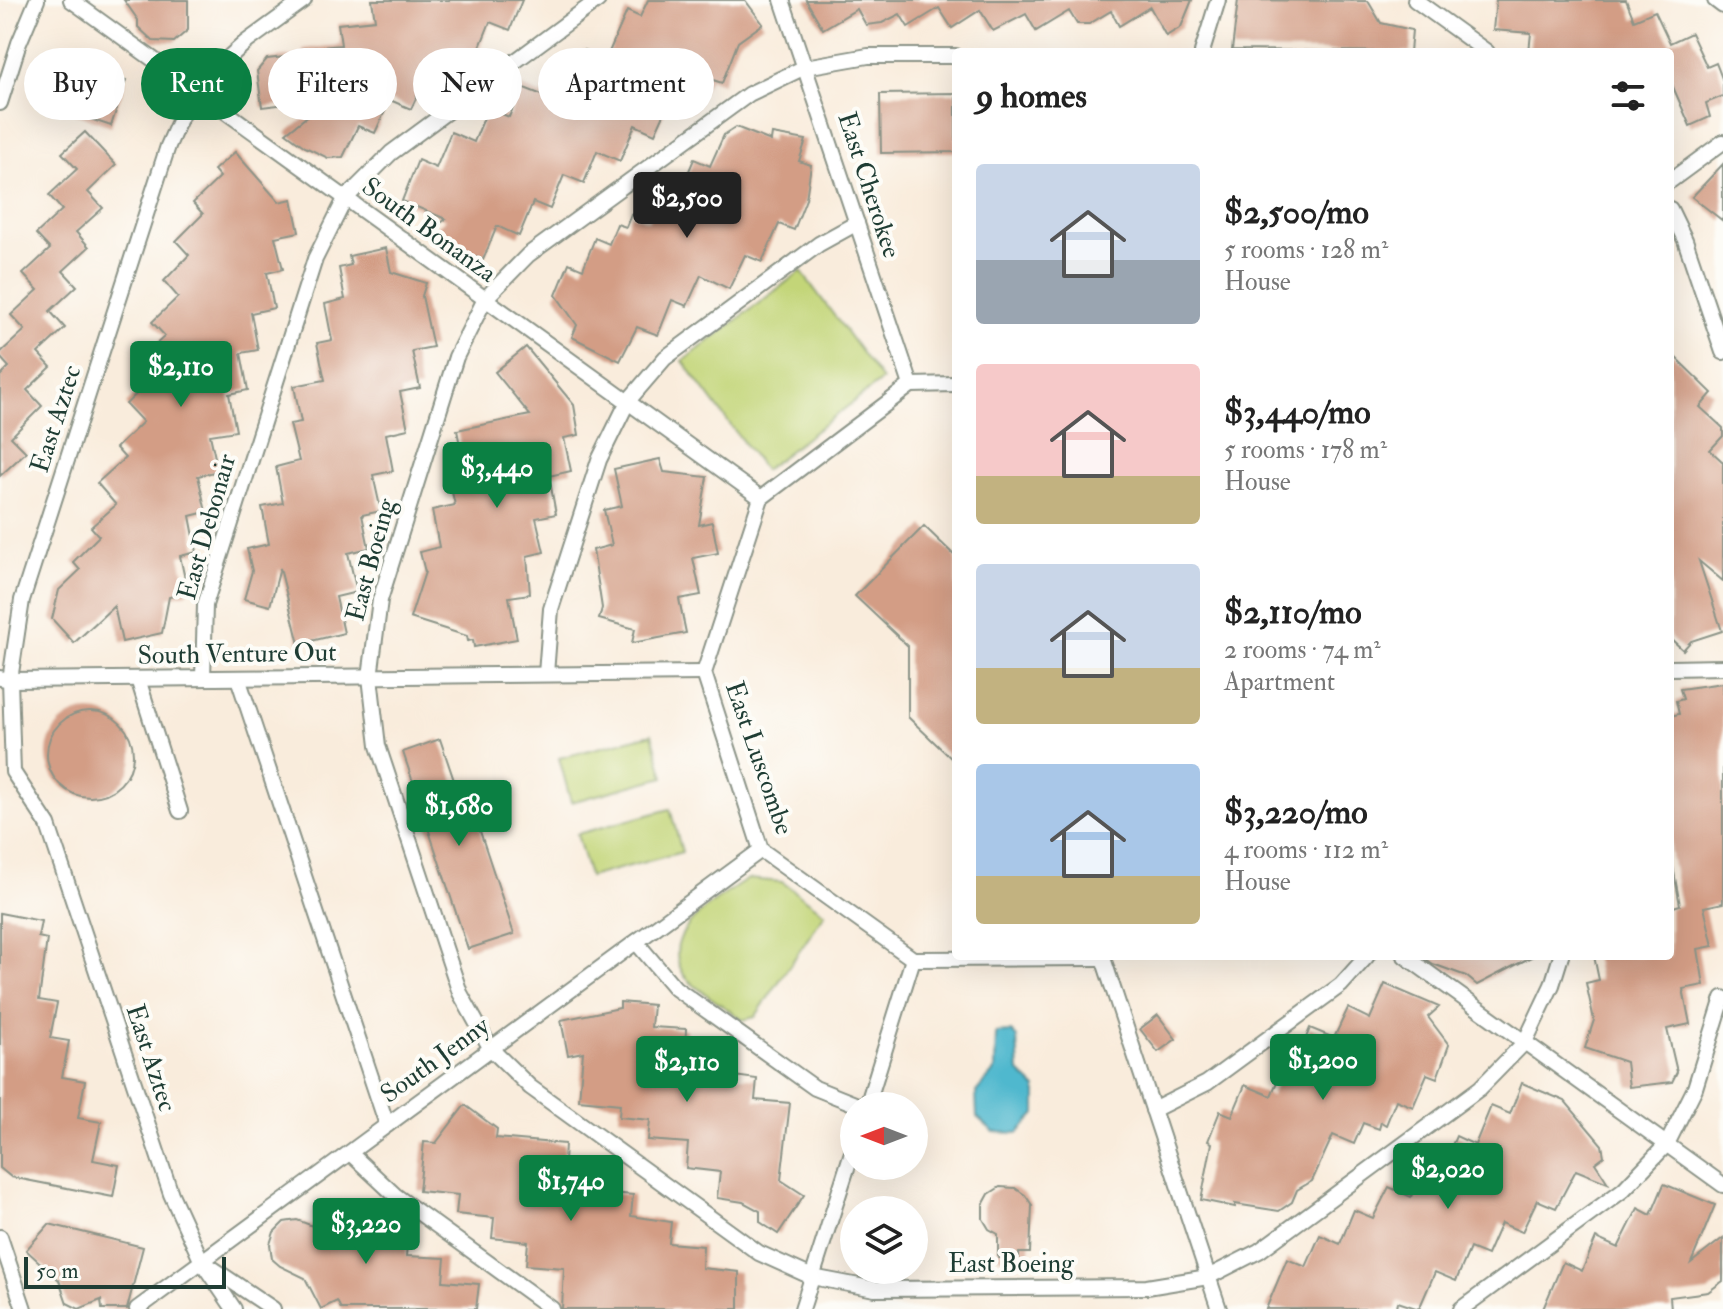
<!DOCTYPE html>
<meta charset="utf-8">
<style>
:root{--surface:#fff;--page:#f2f2f2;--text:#222;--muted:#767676;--accent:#0b8043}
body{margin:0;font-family:"IM FELL Double Pica",serif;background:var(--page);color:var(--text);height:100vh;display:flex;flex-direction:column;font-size:30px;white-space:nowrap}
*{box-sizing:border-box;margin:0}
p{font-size:26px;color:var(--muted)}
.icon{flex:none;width:44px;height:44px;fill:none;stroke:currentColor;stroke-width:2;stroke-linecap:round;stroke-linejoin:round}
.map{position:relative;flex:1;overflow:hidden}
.panel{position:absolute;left:952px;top:48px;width:722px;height:912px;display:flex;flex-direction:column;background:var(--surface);border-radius:8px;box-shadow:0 8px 32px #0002}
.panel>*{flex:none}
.guide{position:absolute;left:24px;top:48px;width:760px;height:72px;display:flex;gap:16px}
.needle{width:52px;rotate:270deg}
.tools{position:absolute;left:840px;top:1092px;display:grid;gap:16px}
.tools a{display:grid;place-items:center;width:88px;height:88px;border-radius:50%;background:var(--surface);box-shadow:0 8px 32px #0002;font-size:40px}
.scale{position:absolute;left:24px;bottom:20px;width:202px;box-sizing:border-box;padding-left:8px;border:4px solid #1f3d34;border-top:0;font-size:22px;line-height:28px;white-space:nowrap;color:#1f3d34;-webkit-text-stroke:6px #fdfcf7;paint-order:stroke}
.price{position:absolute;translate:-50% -68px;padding:0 18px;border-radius:8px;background:var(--accent);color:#fff;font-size:26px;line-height:52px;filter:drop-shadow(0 2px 4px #0008)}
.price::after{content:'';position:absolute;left:50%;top:48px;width:24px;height:18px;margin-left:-12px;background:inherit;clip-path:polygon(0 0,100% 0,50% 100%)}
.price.active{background:#222;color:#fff}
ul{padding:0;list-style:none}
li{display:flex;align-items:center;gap:24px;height:200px;padding:0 24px}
li span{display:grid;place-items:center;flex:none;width:224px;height:160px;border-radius:8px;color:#555}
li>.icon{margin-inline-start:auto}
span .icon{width:96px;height:96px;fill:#fffc;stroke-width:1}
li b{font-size:34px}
h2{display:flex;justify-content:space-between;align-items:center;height:96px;padding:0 24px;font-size:34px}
.tag{padding:0 28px;border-radius:36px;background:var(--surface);box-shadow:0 8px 32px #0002;font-size:28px;line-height:72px}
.tag.active{background:var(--accent);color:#fff}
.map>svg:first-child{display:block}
.green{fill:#c3d578;stroke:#718956;stroke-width:2}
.water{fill:#50b8ce;stroke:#387a81;stroke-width:2}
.building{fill:#d39d85}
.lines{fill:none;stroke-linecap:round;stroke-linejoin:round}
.service-casing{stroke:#8c9488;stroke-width:18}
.service{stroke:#fff;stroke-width:14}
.labels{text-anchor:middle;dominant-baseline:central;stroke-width:8;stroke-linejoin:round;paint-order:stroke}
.street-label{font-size:26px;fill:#1f3d34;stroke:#fdfcf7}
</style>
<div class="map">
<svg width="1723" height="1309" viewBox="0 0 1723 1309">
<rect width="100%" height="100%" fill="#fdfcf7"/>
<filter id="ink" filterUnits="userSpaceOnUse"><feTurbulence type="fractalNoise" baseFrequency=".0125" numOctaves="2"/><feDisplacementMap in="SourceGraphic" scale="16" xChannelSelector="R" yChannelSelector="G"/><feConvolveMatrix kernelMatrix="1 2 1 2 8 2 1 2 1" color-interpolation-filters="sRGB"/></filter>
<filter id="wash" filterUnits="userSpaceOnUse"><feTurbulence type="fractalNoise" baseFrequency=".006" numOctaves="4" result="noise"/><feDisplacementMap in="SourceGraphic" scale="32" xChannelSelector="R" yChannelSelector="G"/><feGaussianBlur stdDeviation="1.8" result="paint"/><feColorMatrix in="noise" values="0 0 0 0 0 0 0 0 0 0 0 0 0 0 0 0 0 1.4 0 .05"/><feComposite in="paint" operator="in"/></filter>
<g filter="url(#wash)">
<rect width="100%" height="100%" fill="#f9ecdc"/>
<g class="green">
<path d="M801,271L882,380L764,470L683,361Z"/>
<path d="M652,734L664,777L571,802L559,758Z"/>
<path d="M670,809L682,852L589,877L577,834Z"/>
<path d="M748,879L782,882L825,913L755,1017L743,1020C730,1010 690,986 684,975C656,931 719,899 748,879Z"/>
</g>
<path class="water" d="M1011,1032L1017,1038L1019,1072L1036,1088V1114L1018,1133L994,1132L977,1117L976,1092L995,1070L996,1033Z"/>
<g id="blocks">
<g class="building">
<path d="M124,0H188V30L174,42L153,41L138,27V20Z"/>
<path d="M372,0H522L510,30L490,22L476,57L459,50L447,81L428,73L411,109L390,100L375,133L358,126L343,157L328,158L305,147L286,133L329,99L262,107L257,71L267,59L303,55V49L341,45L338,24L375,20Z"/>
<path d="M648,0H745L763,24L738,42L722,83L710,79L693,112L670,101L655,134L635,125L620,161L597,151L584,183L564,175L550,209L533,202L519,236L497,226L483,260L441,244L429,232L446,219L402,201L418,160L436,168L451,132L474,142L488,108L509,117L522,87L542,95L556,60L576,68L584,50L606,59L627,11L640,17Z"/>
<path d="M806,0H1192L1181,27L1166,36L1150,7L1119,26L1111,11L1089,24H1077L1069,11L1036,31L1026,14L993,31L980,10L952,28L939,8L908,27L900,14L882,23L866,25L857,9L823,29Z"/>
<path d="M1238,0L1368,1L1381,23L1412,30L1410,52L1232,50Z"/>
<path d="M1496,0H1626L1634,20L1655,11L1670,43L1691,33L1707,67L1716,63L1723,81V96L1706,103L1710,117L1690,126L1670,80V52H1529L1531,33L1493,30Z"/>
<path d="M59,54L74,72L81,66L126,80L111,126L63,110L34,76Z"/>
<path d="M956,93V152L881,153L880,94Z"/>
<path d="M736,127L771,141L772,134L806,140L799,161L811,165L806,199L794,230L779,224L762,262L745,255L729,289L701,275L687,306L672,300L658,335L637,327L620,361L572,337L577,325L556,295L569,263L583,269L595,238L609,244L617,224L626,227L631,214L648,221L662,185L680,192L694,159L710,166L724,135Z"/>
<path d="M85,132L116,165L88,192L103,208L76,232L89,247L63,271L77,286L50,311L65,328L38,353L51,367L27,390L42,406L11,437L26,452L0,476V376L9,367L0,357V353L25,330L11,315L38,290L23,274L50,249L36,234L62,210L49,195L77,169L62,153Z"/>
<path d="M235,152L279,202L292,199L299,232L275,237L283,269L267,273L274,308L251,313L258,350L241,353L248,390L229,394L236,431L210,435L218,471L198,476L206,512L190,516L197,552L180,556L188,593L169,597L162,633L122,642L114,606L74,643L52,619L59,590L80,570L73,562L99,536L91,527L116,505L97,483L125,458L116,448L143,422L126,404L152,379L137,362L165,336L152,322L178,297L164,281L189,255L176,241L203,214L193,203L220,177L214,170Z"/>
<path d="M1723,164V221L1692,197Z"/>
<path d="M386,248L391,272L426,283L422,296L433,347L412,351L420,388L400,392L408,429L386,434L393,471L373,475L381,511L362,515L369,548L348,553L357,592L336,597L344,633L299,644L280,568L270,606L244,599L252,571L247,549L269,544L262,507L283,503L276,467L299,461L290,424L301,422L294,386L325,380L317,343L332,340L325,304L345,299L339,268L351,265L349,256Z"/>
<path d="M526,347L574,405L579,435L564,438L571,471L549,476L556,514L536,518L544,552L527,556L530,594L509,597L517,639L474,647L473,640L468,641L467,636L410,618L425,572L420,552L439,547L432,510L455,505L447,470L464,466L457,430L530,415L495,372Z"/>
<path d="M1670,352L1712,393L1700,407L1723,428V436L1710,450L1723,462V581L1699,561L1722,631L1691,641L1683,650L1670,638Z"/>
<path d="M660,459L664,472L707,477L699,525L712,522L718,553L693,558L701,595L679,599L686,633L632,643L635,629L599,619L602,608L593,550L612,545L604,510L622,506L614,469Z"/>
<path d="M924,526L956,557V763L908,717V646L855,596Z"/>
<path d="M1723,683V903L1704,907L1713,946L1698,949L1704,985L1683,989L1690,1024L1667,1029L1677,1072L1672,1082L1629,1087L1626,1062L1585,1048L1594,1020L1586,983L1599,980L1594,956H1670V908L1680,905L1670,850V716L1679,714L1676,701L1683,699L1680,689Z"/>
<circle cx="90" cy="754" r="43"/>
<path d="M440,739L463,807L471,804L514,934L468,949L403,752Z"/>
<path d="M0,913L41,921L38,937L47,939L39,1000L57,1003L50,1038L69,1041L62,1077L85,1081L78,1118L101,1122L93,1160L119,1165L113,1197L11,1177L0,1168Z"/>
<path d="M1422,956H1533L1477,985L1466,976L1433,964Z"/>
<path d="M1385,984L1439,1007L1428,1017L1449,1045L1437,1078L1427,1074L1413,1107L1396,1100L1386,1125L1381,1122L1379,1129L1363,1123L1354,1144L1333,1135L1312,1181L1297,1190L1292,1202L1279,1211L1235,1204V1207L1201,1200L1212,1143L1208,1141L1220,1111L1232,1116L1245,1085L1271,1096L1287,1058L1296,1062L1310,1028L1334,1038L1348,1008L1370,1019Z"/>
<path d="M620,1002L653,1005L651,1027L686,1029L685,1054L720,1056L719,1074L757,1079L755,1100L790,1103L781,1180L804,1195L778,1234L760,1222V1211L743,1202L717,1198L720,1172L686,1168L688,1143L648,1140L650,1120L619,1117L620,1104L579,1100L583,1052L568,1055L561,1020L620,1008Z"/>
<path d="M1158,1015L1176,1039L1158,1052L1140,1029Z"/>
<path d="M1522,1083L1565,1101L1602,1145L1604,1156L1595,1163L1608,1183L1576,1170L1556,1208L1537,1200L1522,1232L1501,1223L1487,1255L1470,1248L1456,1281L1435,1272L1419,1309L1398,1302L1396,1309H1266L1287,1259L1306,1267L1320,1235L1340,1244L1354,1210L1373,1218L1389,1187L1411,1197L1427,1159L1443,1166L1456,1136L1475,1145L1491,1106L1510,1114Z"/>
<path d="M465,1105L497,1129L496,1138L565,1144L564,1162L585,1164V1168L600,1175L599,1192L633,1195L631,1216L671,1222L669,1243L703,1246L702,1268L739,1272V1309H562L564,1268L526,1265L528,1242L492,1238L494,1218L456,1214L458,1195L419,1191L424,1142L436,1143Z"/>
<path d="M1664,1184L1715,1205L1691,1263L1723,1238V1281L1708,1292L1670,1297L1671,1309H1543L1563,1262L1582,1271L1596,1238L1618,1248L1638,1208L1651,1215Z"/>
<path d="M1000,1187L1015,1188L1025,1195L1032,1205L1030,1253H1019V1258H998V1234L989,1229L983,1219V1205L989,1194Z"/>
<path d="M338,1205L376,1210L374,1230L408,1234L406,1256L445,1258L443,1281L479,1284L476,1309H341L337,1301L321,1309L305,1278L280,1266L272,1259L270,1244L274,1232L284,1222L297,1220L334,1234Z"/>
<path d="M49,1224L143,1247L127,1309H102L101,1300L79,1309L67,1303L59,1280L26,1250Z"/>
</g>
</g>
</g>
<g filter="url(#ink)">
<use href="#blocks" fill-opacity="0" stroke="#8c9488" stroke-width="2"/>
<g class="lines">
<g class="service-casing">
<g id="service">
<path d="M71,0L761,498"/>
<path d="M782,0L911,385"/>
<path d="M1415,0L1487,52"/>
<path d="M1715,0L1723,6"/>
<path d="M1202,52L1218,0"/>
<path d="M956,56H868L805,67L749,94L528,255L485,299L456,357L380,600L370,677L378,746L460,993L491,1049L530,1087L759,1253L812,1277L875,1289L1147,1287L1208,1277L1259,1251L1480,1088L1525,1042L1552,985L1561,956"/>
<path d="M0,103L19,43L37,0"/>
<path d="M1670,181L1723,142"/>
<path d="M1670,209L1685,240L1723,352"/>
<path d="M956,384L911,385L761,498L704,673L761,850L913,959L1103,958L1105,956"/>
<path d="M1670,668L1723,667"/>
<path d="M546,674L551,609L599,460L628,401L665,358L819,244L857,223"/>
<path d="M0,678L10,680L704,673"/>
<path d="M203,678L205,605L315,259L345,199L391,153L598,0"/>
<path d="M238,678L387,1125"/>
<path d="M138,679L180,811"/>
<path d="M636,942L675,988L815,1088L860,1106"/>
<path d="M1405,956L1723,1185"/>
<path d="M1103,958L1219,1309"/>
<path d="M867,1106L913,959"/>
<path d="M1153,1110L1207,1083L1341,985L1367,956"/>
<path d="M350,1153L396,1196L552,1309"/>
<path d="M0,1237L24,1309"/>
<path d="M209,1266L273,1309"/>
<path d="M137,1309L761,850"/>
<path d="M234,1309L202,1262L171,1194L48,825L13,772L10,680L22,600L168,146L193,89L245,43L304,0"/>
<path d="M802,1309L854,1146"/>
<path d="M1461,1309L1623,1190L1667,1144L1695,1088L1723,998"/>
</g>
</g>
<use href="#service" class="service"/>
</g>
</g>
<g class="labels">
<g class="street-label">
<text transform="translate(869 185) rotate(72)">East Cherokee</text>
<text transform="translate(429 230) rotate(36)">South Bonanza</text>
<text transform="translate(56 419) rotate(-72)">East Aztec</text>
<text transform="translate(207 527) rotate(-74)">East Debonair</text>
<text transform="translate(371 560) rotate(-75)">East Boeing</text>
<text transform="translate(237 654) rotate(-1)">South Venture Out</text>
<text transform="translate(759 758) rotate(71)">East Luscombe</text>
<text transform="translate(151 1058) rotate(72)">East Aztec</text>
<text transform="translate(435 1060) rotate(-36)">South Jenny</text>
<text x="1011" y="1264">East Boeing</text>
</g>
</g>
</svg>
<div class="tools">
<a><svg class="needle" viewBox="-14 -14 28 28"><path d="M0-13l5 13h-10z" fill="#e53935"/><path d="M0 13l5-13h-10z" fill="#767676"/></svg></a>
<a><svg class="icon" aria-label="layers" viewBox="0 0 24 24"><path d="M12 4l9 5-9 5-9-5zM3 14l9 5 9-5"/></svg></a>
</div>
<div class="scale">50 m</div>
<b class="price active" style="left:687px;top:240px">$2,500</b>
<b class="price" style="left:181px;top:409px">$2,110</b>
<b class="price" style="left:497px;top:510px">$3,440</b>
<b class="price" style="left:459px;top:848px">$1,680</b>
<b class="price" style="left:1323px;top:1102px">$1,200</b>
<b class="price" style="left:687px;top:1104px">$2,110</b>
<b class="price" style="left:1448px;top:1211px">$2,020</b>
<b class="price" style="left:571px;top:1223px">$1,740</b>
<b class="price" style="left:366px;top:1266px">$3,220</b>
<div class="guide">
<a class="tag">Buy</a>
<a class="tag active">Rent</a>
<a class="tag">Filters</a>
<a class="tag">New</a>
<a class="tag">Apartment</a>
</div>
<section class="panel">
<h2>9 homes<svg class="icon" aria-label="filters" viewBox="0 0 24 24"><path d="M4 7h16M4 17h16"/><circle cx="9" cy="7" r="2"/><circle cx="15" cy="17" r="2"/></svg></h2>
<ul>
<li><span style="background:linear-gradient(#c9d6e8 60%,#9aa5b1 0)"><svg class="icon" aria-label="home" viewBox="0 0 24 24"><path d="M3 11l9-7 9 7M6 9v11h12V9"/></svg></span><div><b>$2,500/mo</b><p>5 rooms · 128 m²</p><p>House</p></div></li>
<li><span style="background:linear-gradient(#f6c9c9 70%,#c2b280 0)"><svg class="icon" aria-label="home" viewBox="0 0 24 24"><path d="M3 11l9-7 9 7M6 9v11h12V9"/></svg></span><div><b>$3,440/mo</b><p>5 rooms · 178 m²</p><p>House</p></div></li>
<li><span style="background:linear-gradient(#c9d6e8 65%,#c2b280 0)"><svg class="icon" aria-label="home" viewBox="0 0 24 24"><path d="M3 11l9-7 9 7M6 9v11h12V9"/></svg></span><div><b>$2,110/mo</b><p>2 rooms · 74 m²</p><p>Apartment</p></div></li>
<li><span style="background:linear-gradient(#a9c7e8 70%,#c2b280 0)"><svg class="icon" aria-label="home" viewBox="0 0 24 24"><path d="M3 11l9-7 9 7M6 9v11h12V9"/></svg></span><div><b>$3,220/mo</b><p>4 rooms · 112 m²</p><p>House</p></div></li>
</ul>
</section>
</div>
